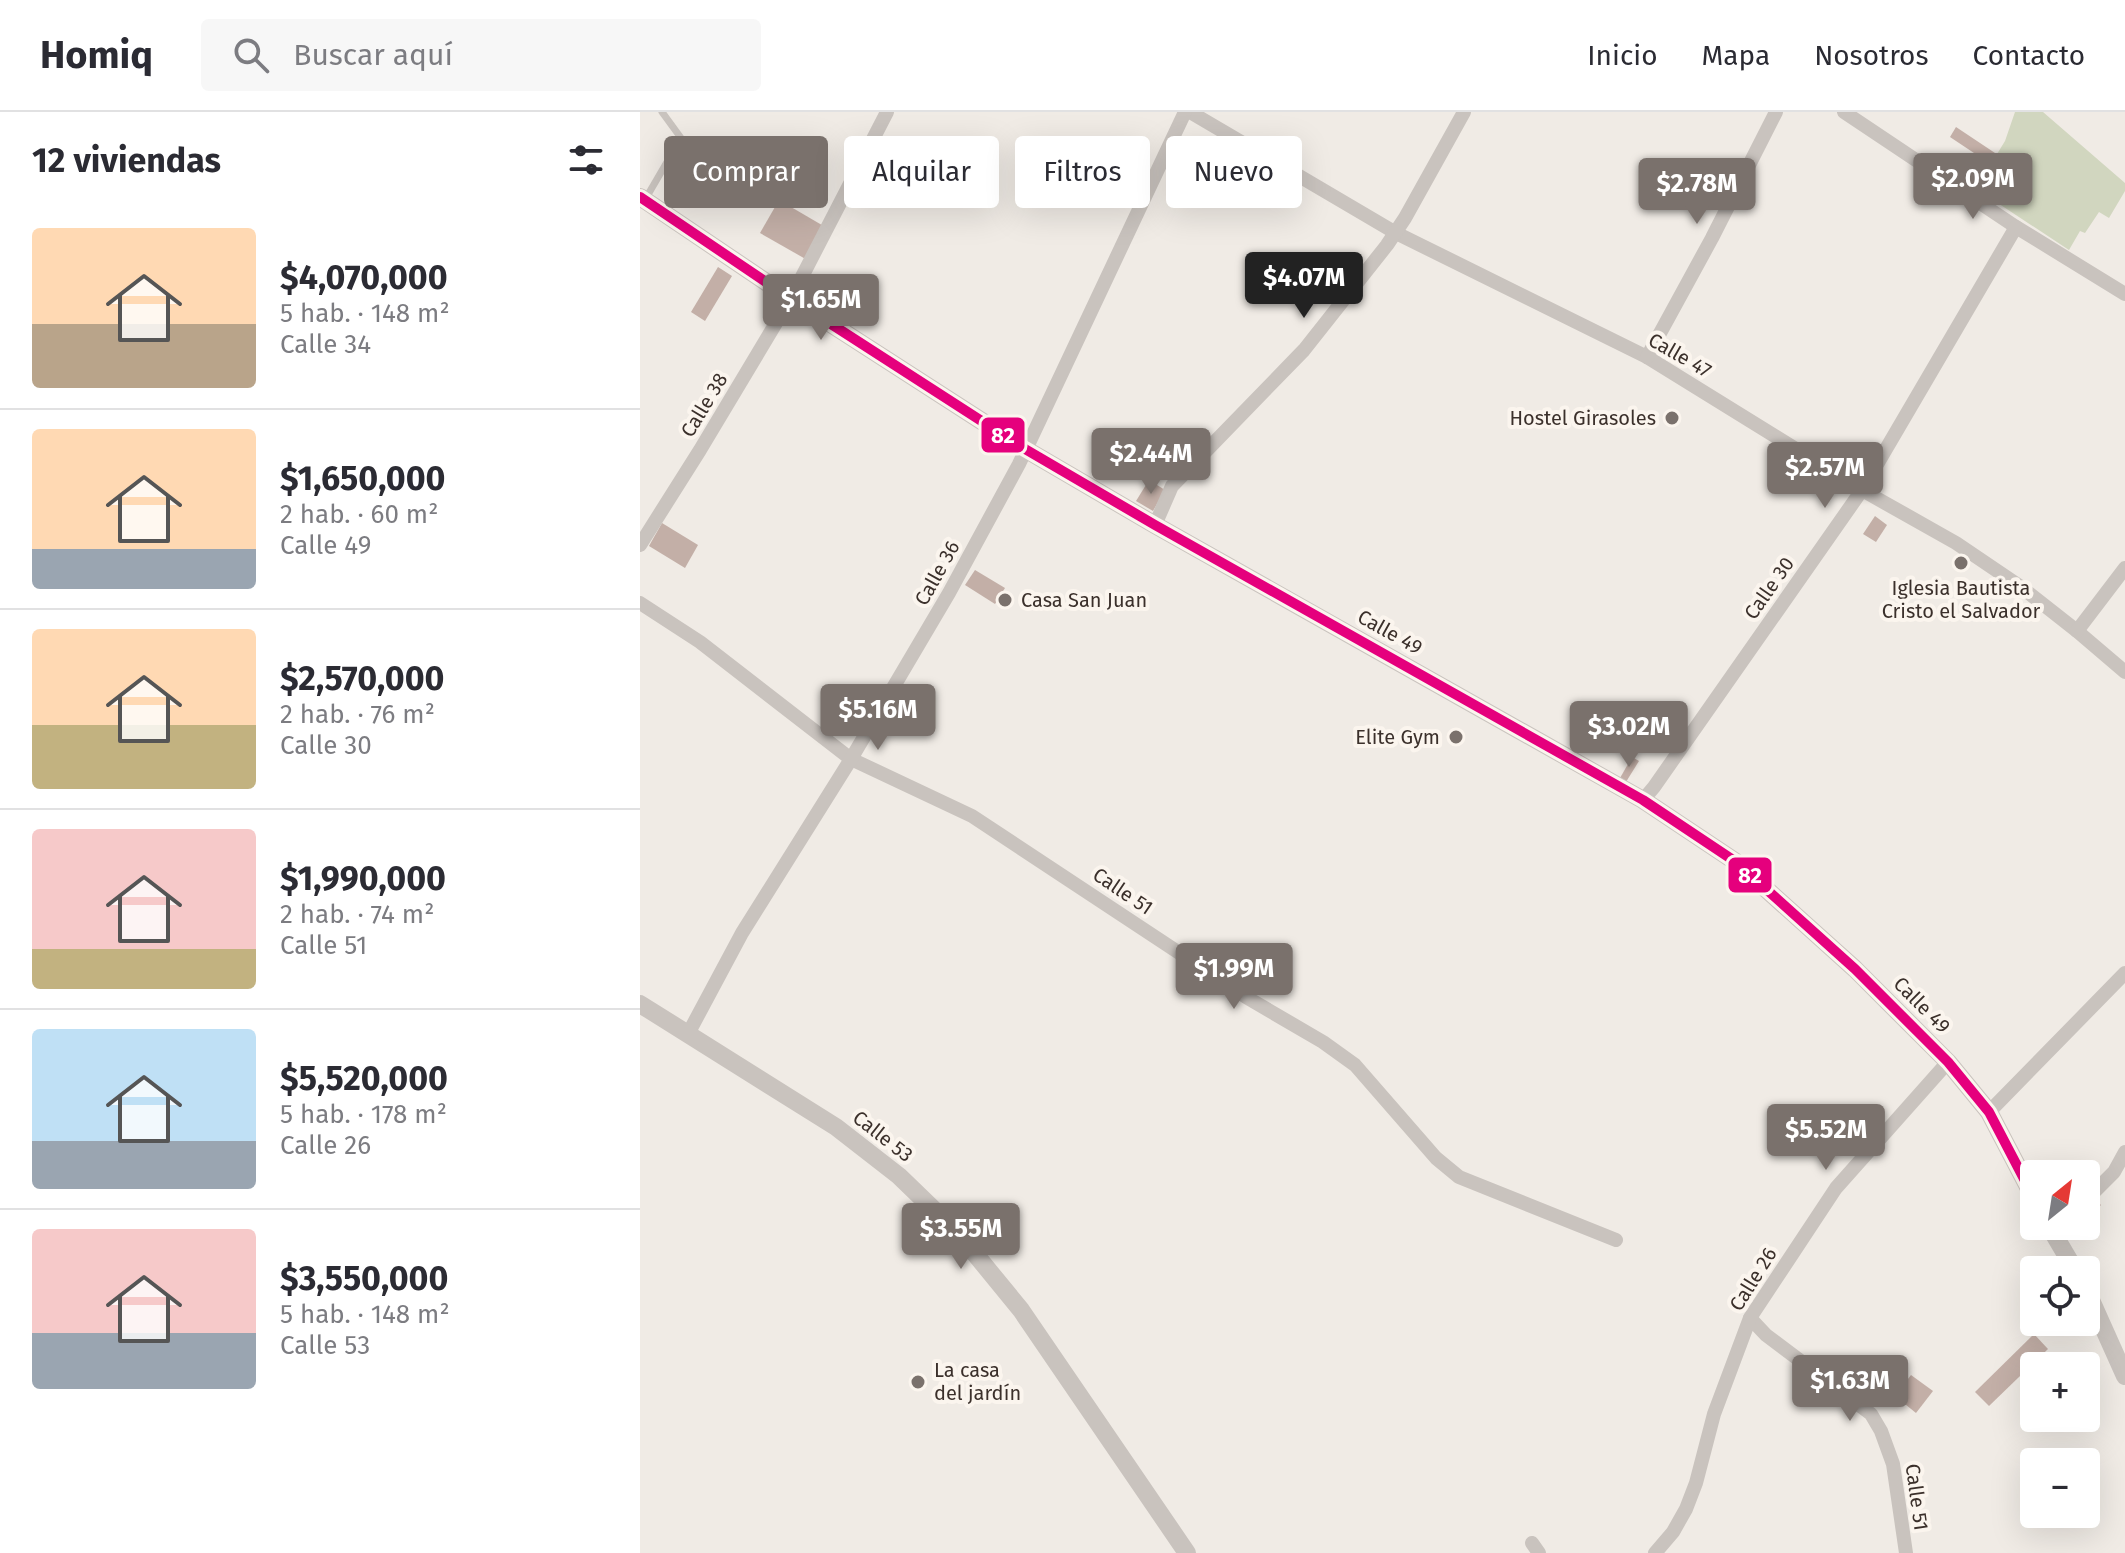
<!DOCTYPE html>
<html lang="es">
<meta charset="utf-8">
<style>
:root{--surface:#fff;--page:#f7f7f7;--text:#2b2b33;--muted:#7c7c81;--line:#e1e1e2;--accent:#7a716c}
body{margin:0;font-family:"Fira Sans",sans-serif;background:var(--page);color:var(--text);height:100vh;display:flex;flex-direction:column;font-size:30px;white-space:nowrap}
*{box-sizing:border-box;margin:0}
p{font-size:26px;color:var(--muted)}
.icon{flex:none;width:44px;height:44px;fill:none;stroke:currentColor;stroke-width:2;stroke-linecap:round;stroke-linejoin:round}
.map{position:relative;flex:1;overflow:hidden}
.side{display:flex;flex-direction:column;background:var(--surface);width:640px}
.side>*{flex:none}
.banner{position:absolute;left:24px;top:24px;width:760px;height:72px;display:flex;gap:16px}
.needle{width:52px;rotate:30deg}
.fabs{position:absolute;left:1380px;top:1048px;display:grid;gap:16px}
.fabs a{display:grid;place-items:center;width:80px;height:80px;border-radius:8px;background:var(--surface);box-shadow:0 8px 32px #0002;font-size:40px}
.price{position:absolute;translate:-50% -68px;padding:0 18px;border-radius:8px;background:var(--accent);color:#fff;font-size:26px;line-height:52px;filter:drop-shadow(0 2px 4px #0008)}
.price::after{content:'';position:absolute;left:50%;top:48px;width:24px;height:18px;margin-left:-12px;background:inherit;clip-path:polygon(0 0,100% 0,50% 100%)}
.price.active{background:#222;color:#fff}
ul{padding:0;list-style:none}
li{display:flex;align-items:center;gap:24px;height:200px;padding:0 32px}
li+li{border-top:2px solid var(--line)}
li span{display:grid;place-items:center;flex:none;width:224px;height:160px;border-radius:8px;color:#555}
li>.icon{margin-inline-start:auto}
span .icon{width:96px;height:96px;fill:#fffc;stroke-width:1}
li b{font-size:34px}
h2{display:flex;justify-content:space-between;align-items:center;height:96px;padding:0 32px;font-size:34px}
.tag{padding:0 28px;border-radius:8px;background:var(--surface);box-shadow:0 8px 32px #0002;font-size:28px;line-height:72px}
.tag.active{background:var(--accent);color:#fff}
header{display:flex;align-items:center;gap:48px;box-sizing:border-box;height:112px;padding:0 40px;background:var(--surface);border-bottom:2px solid var(--line)}
header strong{font-size:38px}
nav{display:flex;gap:44px;margin-inline-start:auto;font-size:28px}
.search{width:560px;height:72px;background:var(--page);display:flex;align-items:center;gap:20px;box-sizing:border-box;padding:0 28px;border-radius:8px;color:var(--muted);font-size:30px}
main{display:flex;flex:1;min-height:0}
.map>svg:first-child{display:block}
.green{fill:#d1d6bf}
.building{fill:#c3afa7}
.lines{fill:none;stroke-linecap:round;stroke-linejoin:round}
.service{stroke:#c9c3be;stroke-width:7}
.minor{stroke:#c9c3be;stroke-width:14}
.tertiary{stroke:#c9c3be;stroke-width:18}
.bus-1-casing{stroke:#fbf5ee;stroke-width:16}
.bus-1{stroke:#e5007d;stroke-width:10}
.poi-dot{fill:#7a716c;stroke:#fbf5ee;stroke-width:3}
.labels{text-anchor:middle;dominant-baseline:central;stroke-width:8;stroke-linejoin:round;paint-order:stroke}
.street-label{font-size:20px;fill:#3b302b;stroke:#fbf5ee}
.poi-label{font-size:20px;fill:#3b302b;stroke:#fbf5ee;text-anchor:end}
.line-badge{stroke:#fbf5ee;stroke-width:3}
.badge-label{font-size:22px;text-anchor:middle;font-weight:bold;fill:#fff}
</style>
<header>
<strong>Homiq</strong>
<div class="search"><svg class="icon" aria-label="search" viewBox="0 0 24 24"><circle cx="10" cy="10" r="6"/><path d="M15 15l6 6"/></svg>Buscar aquí</div>
<nav><a>Inicio</a><a>Mapa</a><a>Nosotros</a><a>Contacto</a></nav>
</header>
<main>
<section class="side">
<h2>12 viviendas<svg class="icon" aria-label="filters" viewBox="0 0 24 24"><path d="M4 7h16M4 17h16"/><circle cx="9" cy="7" r="2"/><circle cx="15" cy="17" r="2"/></svg></h2>
<ul>
<li><span style="background:linear-gradient(#ffd9b3 60%,#b9a48a 0)"><svg class="icon" aria-label="home" viewBox="0 0 24 24"><path d="M3 11l9-7 9 7M6 9v11h12V9"/></svg></span><div><b>$4,070,000</b><p>5 hab. · 148 m²</p><p>Calle 34</p></div></li>
<li><span style="background:linear-gradient(#ffd9b3 75%,#9aa5b1 0)"><svg class="icon" aria-label="home" viewBox="0 0 24 24"><path d="M3 11l9-7 9 7M6 9v11h12V9"/></svg></span><div><b>$1,650,000</b><p>2 hab. · 60 m²</p><p>Calle 49</p></div></li>
<li><span style="background:linear-gradient(#ffd9b3 60%,#c2b280 0)"><svg class="icon" aria-label="home" viewBox="0 0 24 24"><path d="M3 11l9-7 9 7M6 9v11h12V9"/></svg></span><div><b>$2,570,000</b><p>2 hab. · 76 m²</p><p>Calle 30</p></div></li>
<li><span style="background:linear-gradient(#f6c9c9 75%,#c2b280 0)"><svg class="icon" aria-label="home" viewBox="0 0 24 24"><path d="M3 11l9-7 9 7M6 9v11h12V9"/></svg></span><div><b>$1,990,000</b><p>2 hab. · 74 m²</p><p>Calle 51</p></div></li>
<li><span style="background:linear-gradient(#bfe0f5 70%,#9aa5b1 0)"><svg class="icon" aria-label="home" viewBox="0 0 24 24"><path d="M3 11l9-7 9 7M6 9v11h12V9"/></svg></span><div><b>$5,520,000</b><p>5 hab. · 178 m²</p><p>Calle 26</p></div></li>
<li><span style="background:linear-gradient(#f6c9c9 65%,#9aa5b1 0)"><svg class="icon" aria-label="home" viewBox="0 0 24 24"><path d="M3 11l9-7 9 7M6 9v11h12V9"/></svg></span><div><b>$3,550,000</b><p>5 hab. · 148 m²</p><p>Calle 53</p></div></li>
</ul>
</section>
<div class="map">
<svg width="1485" height="1441" viewBox="0 0 1485 1441">
<rect width="100%" height="100%" fill="#f0ebe5"/>
<path class="green" d="M1375,0H1403L1485,71V79L1469,106L1459,100L1445,121L1440,119L1429,138L1326,70L1346,60L1365,29Z"/>
<g class="building">
<path d="M1316,15L1355,41L1349,51L1310,25Z"/>
<path d="M139,88L187,116L169,149L120,121Z"/>
<path d="M78,155L92,164L65,209L51,200Z"/>
<path d="M509,368L525,378L513,399L496,389Z"/>
<path d="M1235,404L1247,413L1236,430L1223,422Z"/>
<path d="M22,411L58,433L45,456L9,434Z"/>
<path d="M335,458L365,476L355,492L325,473Z"/>
<path d="M992,645L999,649L986,670L980,666Z"/>
<path d="M1454,1087L1461,1093L1446,1108V1095Z"/>
<path d="M1394,1222L1408,1237L1349,1294L1335,1280Z"/>
<path d="M1271,1263L1293,1279L1276,1301L1255,1284Z"/>
</g>
<g class="lines">
<path class="service" d="M6,86L41,26L22,0"/>
<g class="minor">
<path d="M550,0L756,121L1007,245L1222,378L1316,431L1381,475L1437,519L1485,560"/>
<path d="M1204,0L1376,115L1485,182"/>
<path d="M1007,245L1072,126L1136,0"/>
<path d="M515,413L532,374L664,238L747,133L765,106L824,0"/>
<path d="M0,433L60,338L151,186L247,0"/>
<path d="M0,491L60,530L211,647L332,704L606,885L683,930L715,953L796,1046L819,1065L976,1128"/>
<path d="M1437,519L1485,456"/>
<path d="M1003,688L1014,675L1222,378L1376,115"/>
<path d="M48,922L102,821L211,647L309,481L379,352L545,0"/>
<path d="M1349,1000L1485,861"/>
<path d="M1446,1088L1474,1060L1485,1040"/>
<path d="M1110,1206L1126,1223L1231,1302L1241,1319L1253,1352L1266,1441"/>
<path d="M892,1431L899,1441"/>
<path d="M1015,1441L1033,1420L1046,1397L1056,1371L1074,1302L1110,1206L1196,1076L1308,950"/>
</g>
<g class="tertiary">
<path d="M0,85L129,172L385,337L515,413L1003,688L1096,750L1215,857L1308,950L1349,1000L1394,1086"/>
<path d="M0,892L196,1015L259,1064L318,1121L381,1198L547,1441"/>
<path d="M1409,1114L1435,1158"/>
<path d="M1446,1177L1485,1264"/>
</g>
<g class="bus-1-casing">
<path id="bus-1" d="M0,85L129,172L385,337L515,413L1003,688L1096,750L1215,857L1308,950L1349,1000L1394,1086"/>
</g>
<use href="#bus-1" class="bus-1"/>
</g>
<g class="poi-dot">
<circle cx="1032" cy="306" r="8"/>
<circle cx="1321" cy="451" r="8"/>
<circle cx="365" cy="488" r="8"/>
<circle cx="816" cy="625" r="8"/>
<circle cx="278" cy="1270" r="8"/>
</g>
<g class="labels">
<g class="street-label">
<text transform="translate(1040 243) rotate(30)">Calle 47</text>
<text transform="translate(64 293) rotate(-59)">Calle 38</text>
<text transform="translate(297 461) rotate(-61)">Calle 36</text>
<text transform="translate(1129 476) rotate(-55)">Calle 30</text>
<text transform="translate(750 520) rotate(29)">Calle 49</text>
<text transform="translate(483 779) rotate(34)">Calle 51</text>
<text transform="translate(1282 893) rotate(45)">Calle 49</text>
<text transform="translate(243 1024) rotate(38)">Calle 53</text>
<text transform="translate(1113 1167) rotate(-58)">Calle 26</text>
<text transform="translate(1277 1385) rotate(82)">Calle 51</text>
</g>
<g class="poi-label">
<text x="1016" y="306">Hostel Girasoles</text>
<text x="1321" y="476" text-anchor="middle">Iglesia Bautista<tspan x="1321" dy="23">Cristo el Salvador</tspan></text>
<text x="381" y="488" text-anchor="start">Casa San Juan</text>
<text x="800" y="625">Elite Gym</text>
<text x="294" y="1258" text-anchor="start">La casa<tspan x="294" dy="23">del jardín</tspan></text>
</g>
</g>
<g class="line-badge">
<rect x="340" y="304" width="46" height="38" rx="8" fill="#e5007d"/>
<rect x="1087" y="744" width="46" height="38" rx="8" fill="#e5007d"/>
</g>
<g class="badge-label">
<text x="363" y="331">82</text>
<text x="1110" y="771">82</text>
</g>
</svg>
<div class="fabs">
<a><svg class="needle" viewBox="-14 -14 28 28"><path d="M0-13l5 13h-10z" fill="#e53935"/><path d="M0 13l5-13h-10z" fill="#7c7c81"/></svg></a>
<a><svg class="icon" aria-label="locate" viewBox="0 0 24 24"><circle cx="12" cy="12" r="6"/><path d="M12 2v4M12 18v4M2 12h4M18 12h4"/></svg></a>
<a>+</a>
<a>−</a>
</div>
<b class="price" style="left:1333px;top:109px">$2.09M</b>
<b class="price" style="left:1057px;top:114px">$2.78M</b>
<b class="price active" style="left:664px;top:208px">$4.07M</b>
<b class="price" style="left:181px;top:230px">$1.65M</b>
<b class="price" style="left:511px;top:384px">$2.44M</b>
<b class="price" style="left:1185px;top:398px">$2.57M</b>
<b class="price" style="left:238px;top:640px">$5.16M</b>
<b class="price" style="left:989px;top:657px">$3.02M</b>
<b class="price" style="left:594px;top:899px">$1.99M</b>
<b class="price" style="left:1186px;top:1060px">$5.52M</b>
<b class="price" style="left:321px;top:1159px">$3.55M</b>
<b class="price" style="left:1210px;top:1311px">$1.63M</b>
<div class="banner">
<a class="tag active">Comprar</a>
<a class="tag">Alquilar</a>
<a class="tag">Filtros</a>
<a class="tag">Nuevo</a>
</div>
</div>
</main>
